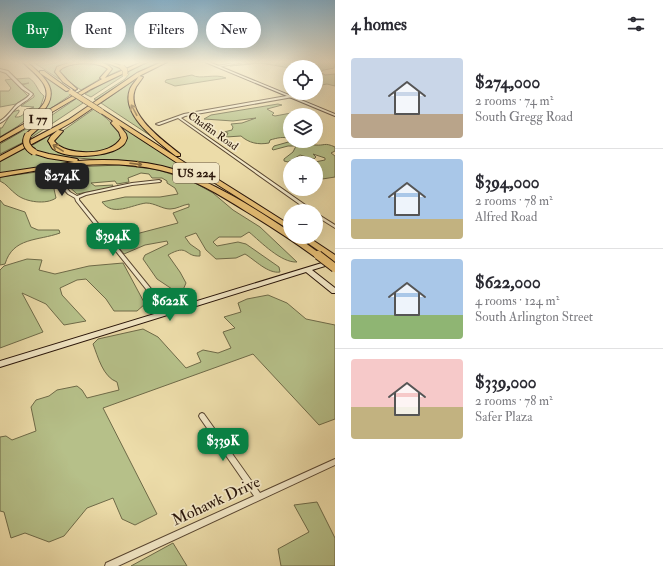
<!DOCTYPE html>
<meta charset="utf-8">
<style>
:root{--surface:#fff;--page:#f2f2f3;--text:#2b2b33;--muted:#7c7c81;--line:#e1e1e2;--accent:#0b8043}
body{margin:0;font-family:"IM FELL Double Pica",serif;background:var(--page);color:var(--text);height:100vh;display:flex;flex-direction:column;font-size:15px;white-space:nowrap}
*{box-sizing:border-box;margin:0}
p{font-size:13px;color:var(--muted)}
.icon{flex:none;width:22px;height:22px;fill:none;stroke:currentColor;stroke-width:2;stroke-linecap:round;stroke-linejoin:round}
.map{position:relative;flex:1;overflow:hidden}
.details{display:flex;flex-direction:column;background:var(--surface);width:328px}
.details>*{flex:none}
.top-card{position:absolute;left:12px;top:12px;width:263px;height:36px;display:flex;gap:8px}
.tools{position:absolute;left:283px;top:60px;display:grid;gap:8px}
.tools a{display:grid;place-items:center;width:40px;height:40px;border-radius:50%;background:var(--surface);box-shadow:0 4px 16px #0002;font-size:20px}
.price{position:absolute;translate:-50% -34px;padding:0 9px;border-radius:8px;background:var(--accent);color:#fff;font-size:13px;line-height:26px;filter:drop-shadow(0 1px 2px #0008)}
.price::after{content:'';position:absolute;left:50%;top:24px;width:12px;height:9px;margin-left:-6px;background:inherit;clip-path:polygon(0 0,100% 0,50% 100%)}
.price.selected{background:#222;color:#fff}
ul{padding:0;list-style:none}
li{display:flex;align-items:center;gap:12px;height:100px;padding:0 16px}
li+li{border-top:1px solid var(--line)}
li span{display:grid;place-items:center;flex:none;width:112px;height:80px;border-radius:4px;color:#555}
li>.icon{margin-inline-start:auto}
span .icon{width:48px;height:48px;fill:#fffc;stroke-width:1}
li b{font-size:17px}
h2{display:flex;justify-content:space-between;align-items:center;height:48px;padding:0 16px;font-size:17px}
.tag{padding:0 14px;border-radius:18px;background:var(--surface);box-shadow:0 4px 16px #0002;font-size:14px;line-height:36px}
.tag.selected{background:var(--accent);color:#fff}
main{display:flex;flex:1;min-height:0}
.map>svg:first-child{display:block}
.green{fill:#b6c089;stroke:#6e6a48}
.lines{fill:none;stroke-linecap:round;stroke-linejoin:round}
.stream{stroke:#6c776c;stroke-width:1}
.street-casing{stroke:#584530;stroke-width:2}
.secondary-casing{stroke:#271308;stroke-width:2}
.highway-casing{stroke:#271308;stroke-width:2}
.street{fill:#f3e8c7;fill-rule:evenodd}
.secondary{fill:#f3e8c7;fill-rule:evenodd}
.highway{fill:#e6be74;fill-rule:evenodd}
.highway-bridge-far2-casing{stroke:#271308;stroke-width:6;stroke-linecap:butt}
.highway-bridge-far1-casing{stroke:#271308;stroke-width:8;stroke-linecap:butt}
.highway-bridge-casing{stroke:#271308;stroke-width:10;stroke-linecap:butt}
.highway-bridge-far2{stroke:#e6be74;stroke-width:5}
.highway-bridge-far1{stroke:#e6be74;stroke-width:6}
.highway-bridge{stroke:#e6be74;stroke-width:8}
.oneway{stroke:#86683e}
.labels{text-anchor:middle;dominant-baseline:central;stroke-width:3.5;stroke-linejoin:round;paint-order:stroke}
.far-street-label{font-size:11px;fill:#271308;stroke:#f3e8c7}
.shield{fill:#f3e8c7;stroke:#645341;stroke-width:1}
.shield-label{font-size:12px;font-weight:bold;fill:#271308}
.near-street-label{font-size:16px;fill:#271308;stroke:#f3e8c7}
</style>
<main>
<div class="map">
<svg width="335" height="566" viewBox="0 0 335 566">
<rect width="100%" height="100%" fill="#ecdca9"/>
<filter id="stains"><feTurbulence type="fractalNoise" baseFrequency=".005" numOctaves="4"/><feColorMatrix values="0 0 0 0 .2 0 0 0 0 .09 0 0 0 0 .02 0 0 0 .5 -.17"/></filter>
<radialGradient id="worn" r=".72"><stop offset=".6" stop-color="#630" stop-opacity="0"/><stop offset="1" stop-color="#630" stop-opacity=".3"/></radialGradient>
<g class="green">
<path d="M33,62H105L111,63L122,69L108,76H107L111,69C105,58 66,63 57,68L54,72L61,79H59Z"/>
<path d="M149,62H160L140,71L96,100L94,99L125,79L129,74L128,70Z"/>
<path d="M258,62H335L334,68L324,70L320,72L325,75L335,74V86L327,84L316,86V67L290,68L261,63L230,66Z"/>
<path d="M83,63L101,64L108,69C105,78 89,85 81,90L65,79L59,72L61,67Z"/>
<path d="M123,71V76L91,97L85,94Z"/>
<path d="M38,72L72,94L35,119C48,100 59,91 38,72Z"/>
<path d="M192,75C200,80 215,73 226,78L175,86L165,82L166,80Z"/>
<path d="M29,78C37,83 37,91 44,96L40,108L18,126L0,137V128H2L12,112L19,110V112L15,117C25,118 23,110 34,107L21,106L34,97V95L22,85L29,83L22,84L16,79Z"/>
<path d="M12,79L28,96L16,104L0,107V91H9L11,88L5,80Z"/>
<path d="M133,81L135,82C115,105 144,127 160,142L101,103Z"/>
<path d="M77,98L83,103L29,139C38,121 61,110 77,98Z"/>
<path d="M278,104L282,105L267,109L274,113L272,115L275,116L302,111L307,112L304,114L290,115V117L286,119L285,124L288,128L287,130L290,132V139C284,136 277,138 270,140L269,143C258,145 249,143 241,136L226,137L228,133L224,132L232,130L233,127L231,124L242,123L256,118L233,121L204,119L211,115Z"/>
<path d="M94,109C104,116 118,126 122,139C116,153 84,154 70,152C65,151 59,146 54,143V137L58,134Z"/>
<path d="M45,118L26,133L22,143L0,154V144Z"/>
<path d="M122,127L208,183L206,184L165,167L127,162L53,156L43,154L31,146L57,131L50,142C58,146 69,153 79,154C92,156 121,150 127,138Z"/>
<path d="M292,141C302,141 307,144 315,145C325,146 324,142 335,147V151L331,153L335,156V177L316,180V173L319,171L316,170V163H310L325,160V158L313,154L316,157L314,159L300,155L288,162L284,161V159L293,152L296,146H288L273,150L272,149L274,146Z"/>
<path d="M25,148C47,161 70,160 94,161L51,165L0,174V161Z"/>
<path d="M119,165L154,169L168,173L195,183L213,193L233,210L260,227L297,262C281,263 261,242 249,232L241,237H219L213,242L217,246L238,242L246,244L279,267L280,272C268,274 255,260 245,254L236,258L216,259L206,250L196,233L185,237L190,244L200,251V256C184,257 189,243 168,255L180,272L186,283L183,290L178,293L157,279L143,259L145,255L168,244L167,241L145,245L124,254L113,240L178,223L173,213L189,207V204C182,205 177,209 170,209C162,209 155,203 146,203C131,205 113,217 102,202L125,197H160L178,194L175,188L167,183V181L162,178H152L149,174L141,173L128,178L129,182L117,184L115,181L91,183L95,186L113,185L111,188L77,194L65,183L54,189L56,198C46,205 26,202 17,195C10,190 7,184 0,181V177L74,167Z"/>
<path d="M0,200L4,205L25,212L31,227L38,230H59L60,233C38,241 13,237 5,264L0,265Z"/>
<path d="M27,259L42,260L39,270L55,274L89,266L123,263L145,304L137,311H114L106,299L86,279L77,280L60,288L62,295L86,321L64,325L46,304L22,293L43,332L0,348V270L4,266Z"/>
<path d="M268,295L287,303L306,319L335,325V419L319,425L253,354L103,408L157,514L135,525L122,519L113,498L87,508L64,536L49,542L25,533L11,538L4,512L0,511V437L6,436L12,440L36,431L31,407L36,400L49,396L57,390L77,386L82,390L87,398L119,390L117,382C103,377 98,357 93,344L98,339L143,329L158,337L186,368L201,362L197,353L203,350L218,353L231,348L223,332L235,328L224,317L241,312L238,303L247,299Z"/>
<path d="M317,502L335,538V566H281L278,549L309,532L294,505Z"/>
<path d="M173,543L187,566H131Z"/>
</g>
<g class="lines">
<path class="stream" d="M197,62H203"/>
<g class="street-casing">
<g id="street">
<path d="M241,62H244L218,67L217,66Z"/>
<path d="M0,69L8,71L24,87L33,94C30,99 25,101 20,105C12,110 9,119 0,123V121C7,117 11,110 17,104C21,101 27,99 30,94L22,89L6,73L0,71Z"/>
<path d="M292,95L293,96V97L185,116L181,118L314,211H309L178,118L159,125L156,124L184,114Z"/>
<path d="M159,180L161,181L160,182L132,185L86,195L79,198V200L169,311L170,312L169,313H165L76,201L75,198L68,194L58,183L59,182H61L70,192L77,196L85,193L132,183Z"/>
<path d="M316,213L335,225V228L316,216Z"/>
<path d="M202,413L204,414L260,493L335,459V465L118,566H105L106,563L254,496L200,418L199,416L200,414Z"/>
</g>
</g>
<g class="secondary-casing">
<g id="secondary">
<path d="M205,62H209L335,114V116Z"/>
<path d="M335,259V263L312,270L335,288V293H332L306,272L0,367V361Z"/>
</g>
</g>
<g class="highway-casing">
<g id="highway">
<path d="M23,62H27C47,79 62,92 40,115L102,79L100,78L108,69C98,61 68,61 59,71L67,80L77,89L75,90L63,82L55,72L57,67C72,61 100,56 112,69L105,78L142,62H147L91,89L20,131L0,142V138L34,118L32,117C36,112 41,108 44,103C54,85 33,73 23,62Z"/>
<path d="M105,62H110L124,67L120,68Z"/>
<path d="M162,62H167L141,75L72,122L58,130L63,131L54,141C66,157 112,156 121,138L119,132L111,123L113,121L98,111L103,110L201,173L206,172L290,225V230L210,180L207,182L205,181L119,125L126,134L127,138C126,141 125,144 122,146C109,157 67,160 53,149C51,147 50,143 48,141L51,136L58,130L0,161V156L68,120L137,73Z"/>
<path d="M40,71H44L70,90L66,91L40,73Z"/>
<path d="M139,76L143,77C141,80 138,84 136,87C123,113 164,141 180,154V156H176C158,142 120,115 130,89C132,84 137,80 139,76Z"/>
<path d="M43,119L48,120L30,136H26V134Z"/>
<path d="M34,150L49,154L77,159L78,160L77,161C105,159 134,160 162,166C204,176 255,208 290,232V237H297L322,255L321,257H315C293,241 270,226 247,212C220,195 191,177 160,170C107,158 53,167 0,177V173L74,162L48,158L32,153V151Z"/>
<path d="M299,237H308L335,255V262Z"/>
</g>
</g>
<use href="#street" class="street"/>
<use href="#secondary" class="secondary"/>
<use href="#highway" class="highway"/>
<g class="highway-bridge-far2-casing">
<g id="highway-bridge-far2">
<path d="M122,67L125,70V74"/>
<path d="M71,92L101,111"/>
</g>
</g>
<g class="highway-bridge-far1-casing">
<path id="highway-bridge-far1" d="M28,135C24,142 27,148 34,152"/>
</g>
<g class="highway-bridge-casing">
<path id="highway-bridge" d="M318,255L335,268"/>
</g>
<use href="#highway-bridge-far2" class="highway-bridge-far2"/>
<use href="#highway-bridge-far1" class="highway-bridge-far1"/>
<use href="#highway-bridge" class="highway-bridge"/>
</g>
<defs><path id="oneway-shaft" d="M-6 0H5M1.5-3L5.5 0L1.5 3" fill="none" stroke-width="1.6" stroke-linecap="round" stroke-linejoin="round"/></defs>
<g class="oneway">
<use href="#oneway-shaft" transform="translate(134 110) rotate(-118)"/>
<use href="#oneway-shaft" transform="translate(58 148) rotate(-149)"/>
<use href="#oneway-shaft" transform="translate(136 164) rotate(7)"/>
</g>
<linearGradient id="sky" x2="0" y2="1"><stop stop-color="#89b6d1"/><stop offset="0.44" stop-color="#f6efd8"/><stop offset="1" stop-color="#f6efd8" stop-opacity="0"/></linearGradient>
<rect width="335" height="141" fill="url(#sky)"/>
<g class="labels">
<g class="far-street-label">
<text transform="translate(213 131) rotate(35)">Chaffin Road</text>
</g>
<g class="shield">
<rect x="24" y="109" width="28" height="20" rx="3"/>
<rect x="173" y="163" width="46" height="20" rx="3"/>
</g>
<g class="shield-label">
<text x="38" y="119">I 77</text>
<text x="196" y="173">US 224</text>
</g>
<g class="near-street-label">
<text transform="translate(216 501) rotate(-25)">Mohawk Drive</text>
</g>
</g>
<rect width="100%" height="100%" filter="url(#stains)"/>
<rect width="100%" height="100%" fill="url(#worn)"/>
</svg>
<div class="tools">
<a><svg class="icon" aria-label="locate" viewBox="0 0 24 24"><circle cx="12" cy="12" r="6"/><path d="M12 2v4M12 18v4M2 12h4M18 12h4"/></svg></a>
<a><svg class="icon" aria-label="layers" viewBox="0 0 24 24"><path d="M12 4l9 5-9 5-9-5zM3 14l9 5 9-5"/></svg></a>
<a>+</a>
<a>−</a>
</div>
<b class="price selected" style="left:62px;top:197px">$274K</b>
<b class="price" style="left:113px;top:257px">$394K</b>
<b class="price" style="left:170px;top:322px">$622K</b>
<b class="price" style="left:223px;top:462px">$339K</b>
<div class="top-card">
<a class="tag selected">Buy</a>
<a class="tag">Rent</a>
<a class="tag">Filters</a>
<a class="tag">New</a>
</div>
</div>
<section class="details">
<h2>4 homes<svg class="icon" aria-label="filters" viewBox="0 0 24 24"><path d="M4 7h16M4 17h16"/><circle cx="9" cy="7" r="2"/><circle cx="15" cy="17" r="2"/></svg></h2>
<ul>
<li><span style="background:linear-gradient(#c9d6e8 70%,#b9a48a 0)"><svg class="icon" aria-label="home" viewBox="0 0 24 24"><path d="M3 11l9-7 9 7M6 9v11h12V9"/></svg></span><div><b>$274,000</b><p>2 rooms · 74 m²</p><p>South Gregg Road</p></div></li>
<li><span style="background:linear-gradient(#a9c7e8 75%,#c2b280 0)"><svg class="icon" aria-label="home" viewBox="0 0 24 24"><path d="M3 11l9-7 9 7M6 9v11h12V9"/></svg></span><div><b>$394,000</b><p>2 rooms · 78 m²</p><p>Alfred Road</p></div></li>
<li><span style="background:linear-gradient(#a9c7e8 70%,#8fb573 0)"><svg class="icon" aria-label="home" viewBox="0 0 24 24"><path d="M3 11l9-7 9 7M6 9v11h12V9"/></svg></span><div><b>$622,000</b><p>4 rooms · 124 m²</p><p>South Arlington Street</p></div></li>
<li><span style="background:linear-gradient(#f6c9c9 60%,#c2b280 0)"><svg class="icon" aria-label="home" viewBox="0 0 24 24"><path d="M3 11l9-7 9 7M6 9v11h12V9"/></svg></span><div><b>$339,000</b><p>2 rooms · 78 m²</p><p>Safer Plaza</p></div></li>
</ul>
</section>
</main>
